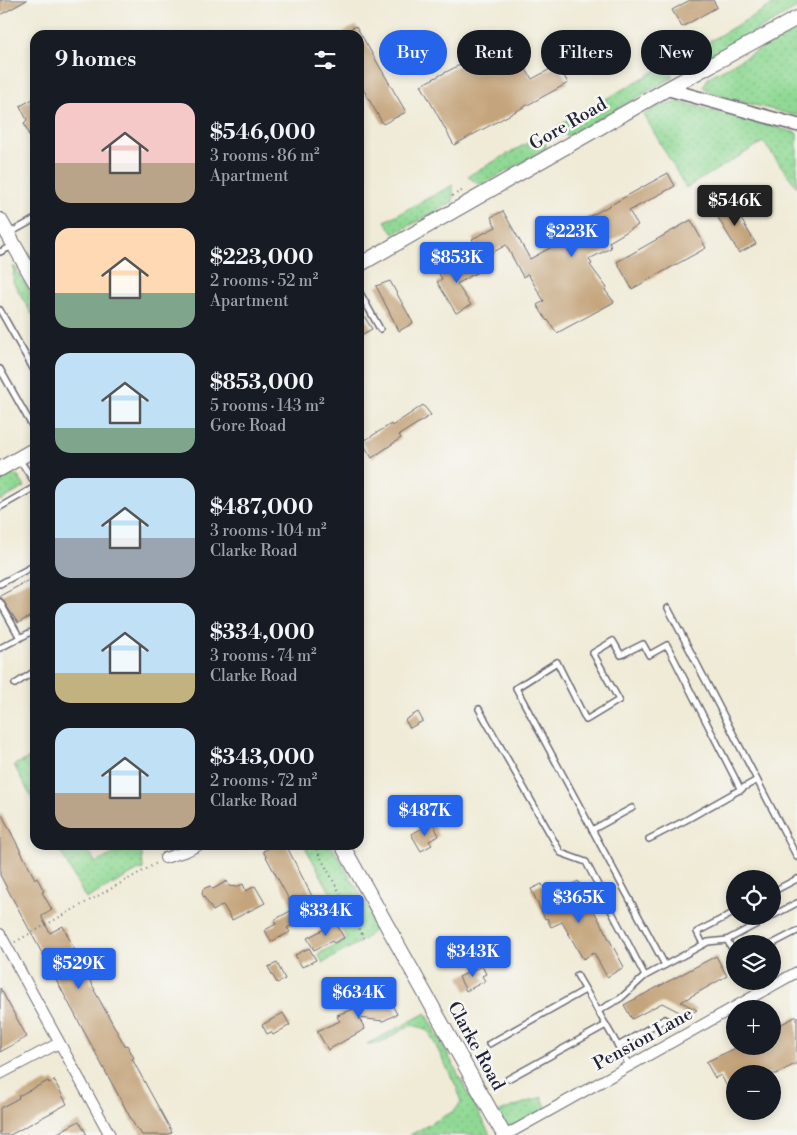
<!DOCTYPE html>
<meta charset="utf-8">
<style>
:root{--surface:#171b24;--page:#242831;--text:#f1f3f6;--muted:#9ea1a6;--accent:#2563eb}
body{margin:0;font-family:"Libre Bodoni",serif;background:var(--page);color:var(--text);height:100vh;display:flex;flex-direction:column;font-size:19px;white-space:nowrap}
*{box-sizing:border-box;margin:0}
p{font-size:16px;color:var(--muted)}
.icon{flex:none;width:28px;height:28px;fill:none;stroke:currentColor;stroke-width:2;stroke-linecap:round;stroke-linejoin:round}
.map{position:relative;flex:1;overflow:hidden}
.panel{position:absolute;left:30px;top:30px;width:334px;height:820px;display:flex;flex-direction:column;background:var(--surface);border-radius:15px;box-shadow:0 2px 8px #0003}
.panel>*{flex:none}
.guide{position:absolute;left:379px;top:30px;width:342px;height:45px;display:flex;gap:10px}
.tools{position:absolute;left:726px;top:870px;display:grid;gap:10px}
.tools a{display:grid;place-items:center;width:55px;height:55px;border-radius:50%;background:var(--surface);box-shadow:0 2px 8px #0003;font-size:25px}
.price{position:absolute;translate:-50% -42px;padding:0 11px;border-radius:5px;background:var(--accent);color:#fff;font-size:16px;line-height:32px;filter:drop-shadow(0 1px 2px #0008)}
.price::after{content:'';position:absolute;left:50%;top:30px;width:15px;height:11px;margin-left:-8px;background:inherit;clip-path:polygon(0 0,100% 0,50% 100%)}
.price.selected{background:#222;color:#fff}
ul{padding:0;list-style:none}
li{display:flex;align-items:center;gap:15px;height:125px;padding:0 25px}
li span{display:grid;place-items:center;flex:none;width:140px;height:100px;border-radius:15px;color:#555}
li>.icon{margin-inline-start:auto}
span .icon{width:60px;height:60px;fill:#fffc;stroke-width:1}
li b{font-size:21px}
h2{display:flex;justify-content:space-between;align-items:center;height:60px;padding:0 25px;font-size:21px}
.tag{padding:0 18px;border-radius:22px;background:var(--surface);box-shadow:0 2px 8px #0003;font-size:18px;line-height:45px}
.tag.selected{background:var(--accent);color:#fff}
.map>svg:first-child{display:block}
.grass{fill:url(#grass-dots);stroke:#597e68}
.building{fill:#c4a47c}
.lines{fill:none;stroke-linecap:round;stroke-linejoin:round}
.service-casing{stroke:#6a6872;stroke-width:8}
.minor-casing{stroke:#6a6872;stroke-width:12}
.tertiary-casing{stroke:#6a6872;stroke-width:15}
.secondary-casing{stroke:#6a6872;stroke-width:16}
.path{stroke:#6a6872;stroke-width:2;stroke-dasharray:1 4;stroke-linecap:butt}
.service{stroke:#fff;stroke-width:5}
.minor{stroke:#fff;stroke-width:10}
.tertiary{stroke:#fff;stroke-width:12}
.secondary{stroke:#fff;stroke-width:14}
.labels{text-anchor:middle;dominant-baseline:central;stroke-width:5;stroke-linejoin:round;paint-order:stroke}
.street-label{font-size:18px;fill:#22223b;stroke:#f6f6f2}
</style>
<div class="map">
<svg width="797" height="1135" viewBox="0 0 797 1135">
<defs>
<pattern id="grass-dots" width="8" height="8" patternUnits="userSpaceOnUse" patternTransform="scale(1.25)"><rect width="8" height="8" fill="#90d994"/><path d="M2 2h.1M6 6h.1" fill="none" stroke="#7cba80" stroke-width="1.8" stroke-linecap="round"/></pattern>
</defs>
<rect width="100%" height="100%" fill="#f6f6f2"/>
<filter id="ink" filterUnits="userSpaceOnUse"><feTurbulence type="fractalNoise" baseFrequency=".02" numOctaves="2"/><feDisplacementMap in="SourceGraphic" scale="10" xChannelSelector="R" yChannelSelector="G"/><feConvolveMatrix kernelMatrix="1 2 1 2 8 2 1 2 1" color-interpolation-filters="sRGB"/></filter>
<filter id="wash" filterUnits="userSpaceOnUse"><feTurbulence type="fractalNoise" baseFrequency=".0096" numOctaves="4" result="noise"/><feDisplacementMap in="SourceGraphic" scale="20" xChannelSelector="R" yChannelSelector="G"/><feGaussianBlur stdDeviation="1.12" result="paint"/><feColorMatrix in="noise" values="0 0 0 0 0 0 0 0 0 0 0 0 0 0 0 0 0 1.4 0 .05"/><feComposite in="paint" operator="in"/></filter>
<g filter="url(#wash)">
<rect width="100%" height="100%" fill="#f0ebd7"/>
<g class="grass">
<path d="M781,0H797V8L699,63L696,61L694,50Z"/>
<path d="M797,29V116L712,94L703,87L709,77Z"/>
<path d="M666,65L672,74V78L568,136L564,134L558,126Z"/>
<path d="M680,102L797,133V187L763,142L686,188L644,115L658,106Z"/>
<path d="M540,136L546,145V149L483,184L476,183L468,176Z"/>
<path d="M453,185V202L394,234L385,221Z"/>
<path d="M14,266L35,300V319L13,282Z"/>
<path d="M9,474L17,475L25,487L0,501V479Z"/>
<path d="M34,756L35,757V804L14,765Z"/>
<path d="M57,845H85L96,863C109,856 128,843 142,854L143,869L137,871L86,899Z"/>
<path d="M304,845H331L376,920L374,930L365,939L323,963L318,954L347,939L339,924L346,921Z"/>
<path d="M426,1013L490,1135H410L454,1111L461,1103L458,1090L429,1032L420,1027L411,1025L380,1043L367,1044Z"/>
<path d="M542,1097L546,1108L507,1130L498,1112Z"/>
</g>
<g id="blocks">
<g class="building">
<path d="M0,0H27L0,15Z"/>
<path d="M690,0H713L717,7L682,27L672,10Z"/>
<path d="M356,26L406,112L383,124L359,82V35H336Z"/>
<path d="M508,40L532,79L558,65L568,83L454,145L421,85Z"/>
<path d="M35,98V150L24,123L27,120L20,106Z"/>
<path d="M668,173L675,186L629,211L638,225L609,242L611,248L589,259L592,264L590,265L607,288L605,290L614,302L557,333L548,320L547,321L537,305L544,301L528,274L523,277L506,245L483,258L472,239L496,227L491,217L503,211L530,259L584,229L580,222Z"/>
<path d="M730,201L756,244L739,253L714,211Z"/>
<path d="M691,220L706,248L632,289L617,262Z"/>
<path d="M474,259L481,270L457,284L471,305L456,313L437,282L442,279L437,270L447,264L451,272Z"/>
<path d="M390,281L413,323L399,331L376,286Z"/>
<path d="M364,316L372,329L359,336V319Z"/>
<path d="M423,405L431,415L399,435L401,438L372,458L362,442L391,424L392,426Z"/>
<path d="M35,577V614L18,623L0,596Z"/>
<path d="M418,712L423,721L410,728L405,720Z"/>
<path d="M0,811L35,879L37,878L44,891L42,892L52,910L42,916V918L50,933L63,926L77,955L76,956L95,990H94L125,1046L127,1045L134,1058L132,1059L172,1132L167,1135H142L138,1129L137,1130L59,985L55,978H57L44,954L43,955L0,875Z"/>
<path d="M433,823L439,836L429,841L432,845L421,851L411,834Z"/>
<path d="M276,845H286L319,910L287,928L290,932L271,942L265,930L276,924L274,920L294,909L263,851Z"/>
<path d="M227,881L229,886L236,887L243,884L246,891L255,886L265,903L232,920L223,905L213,911L202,894L203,889L210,886L213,889Z"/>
<path d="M578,881L624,967L607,977L594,953L583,959L562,922L551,927L547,918L545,919L531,889L542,884L548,897Z"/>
<path d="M336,923L344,938L334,943L332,941L314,950L307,938Z"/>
<path d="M309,948L316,960L302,967L295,955Z"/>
<path d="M716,956L727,976L681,1002L697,1010L687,1016L662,1003L632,1019L624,1005Z"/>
<path d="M277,963L285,979L277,983L268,967Z"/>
<path d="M482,966L486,974L482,976L485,981L466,991L459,977Z"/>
<path d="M385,985L394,999L390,1001L397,1014L383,1021L359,1018L365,1029L328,1050L317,1031L340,1021L337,1017L340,1015H337L367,1004L369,998L379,994L376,989Z"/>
<path d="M0,988L27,1037L0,1052Z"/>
<path d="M283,1013L290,1025L273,1035L271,1032L267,1034L262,1025Z"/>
<path d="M797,1016V1063L776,1074H735V1102L721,1075L715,1078L706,1062L740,1046H772V1029Z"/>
<path d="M54,1080L67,1104L10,1135H0V1108L19,1098L18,1096L48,1081L49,1083Z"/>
<path d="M79,1121L87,1135H54Z"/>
</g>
</g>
</g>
<g filter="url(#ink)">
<use href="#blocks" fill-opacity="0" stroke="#6a6872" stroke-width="1"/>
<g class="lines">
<g class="service-casing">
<g id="service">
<path d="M8,234L35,219"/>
<path d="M0,252L13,246"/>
<path d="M359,291L380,329"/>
<path d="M0,310L35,372"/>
<path d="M0,369L35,431"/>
<path d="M19,459L35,483"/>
<path d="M0,507L35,487"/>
<path d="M0,584L35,565"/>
<path d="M0,602L20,638"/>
<path d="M668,608L797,857"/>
<path d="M0,648L35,630"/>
<path d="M15,684L35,671"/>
<path d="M479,709L561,853L586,862L645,976L621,998L598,1011"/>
<path d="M592,830L632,808"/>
<path d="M649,839L686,820L757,780"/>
<path d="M772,892L797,879"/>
<path d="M772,916L797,903"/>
<path d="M727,940L735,954"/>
<path d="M703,944L697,932L735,912"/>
<path d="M772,944L797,931"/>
<path d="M665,965L516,688L557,662L586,720L619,700L593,653L613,641L621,655L643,644L649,655L667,645L741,790"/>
<path d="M577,975L606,1025"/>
<path d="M645,976L708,942L727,940L772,916"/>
<path d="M489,1044L585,990"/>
<path d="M618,1046L665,1019"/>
<path d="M508,1079L606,1025L629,1065"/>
</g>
</g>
<g class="minor-casing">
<g id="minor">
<path d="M165,858L187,851L199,845"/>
<path d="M0,934L110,1135"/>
<path d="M0,1074L59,1043"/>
<path d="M506,1135L797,972"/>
</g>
</g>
<g class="tertiary-casing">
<path id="tertiary" d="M667,89L797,125"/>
</g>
<g class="secondary-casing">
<g id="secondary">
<path d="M0,220L35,282"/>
<path d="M359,265L667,89L797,18"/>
<path d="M0,469L35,449"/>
<path d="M342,845L504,1135"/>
</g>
</g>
<g class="path">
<path d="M452,196L465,189"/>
<path d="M314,845L364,938"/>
<path d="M15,942L157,863"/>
</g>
<use href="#service" class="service"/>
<use href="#minor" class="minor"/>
<use href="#tertiary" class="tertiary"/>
<use href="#secondary" class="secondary"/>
</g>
</g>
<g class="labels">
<g class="street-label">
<text transform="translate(568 124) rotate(-30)">Gore Road</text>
<text transform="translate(643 1039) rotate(-29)">Pension Lane</text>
<text transform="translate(476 1046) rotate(61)">Clarke Road</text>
</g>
</g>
</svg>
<div class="tools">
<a><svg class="icon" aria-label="locate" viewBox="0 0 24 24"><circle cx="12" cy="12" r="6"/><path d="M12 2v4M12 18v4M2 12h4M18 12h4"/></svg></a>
<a><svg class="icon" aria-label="layers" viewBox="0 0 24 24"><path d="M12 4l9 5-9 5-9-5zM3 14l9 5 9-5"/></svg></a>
<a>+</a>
<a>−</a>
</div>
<b class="price selected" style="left:735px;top:227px">$546K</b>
<b class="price" style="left:572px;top:258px">$223K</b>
<b class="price" style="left:457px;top:284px">$853K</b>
<b class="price" style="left:425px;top:837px">$487K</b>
<b class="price" style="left:579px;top:924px">$365K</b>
<b class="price" style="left:326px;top:937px">$334K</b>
<b class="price" style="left:473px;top:978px">$343K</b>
<b class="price" style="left:79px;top:990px">$529K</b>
<b class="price" style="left:359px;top:1019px">$634K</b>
<div class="guide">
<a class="tag selected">Buy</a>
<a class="tag">Rent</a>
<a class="tag">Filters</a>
<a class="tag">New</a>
</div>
<section class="panel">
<h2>9 homes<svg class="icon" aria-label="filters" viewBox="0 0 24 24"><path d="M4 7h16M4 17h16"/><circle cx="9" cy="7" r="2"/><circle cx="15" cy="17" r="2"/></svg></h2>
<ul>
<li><span style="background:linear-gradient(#f6c9c9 60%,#b9a48a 0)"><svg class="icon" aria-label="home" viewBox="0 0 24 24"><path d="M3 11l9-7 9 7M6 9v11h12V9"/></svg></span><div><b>$546,000</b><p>3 rooms · 86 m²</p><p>Apartment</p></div></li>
<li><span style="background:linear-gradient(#ffd9b3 65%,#7fa58c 0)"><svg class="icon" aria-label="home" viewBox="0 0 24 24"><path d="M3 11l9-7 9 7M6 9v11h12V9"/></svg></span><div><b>$223,000</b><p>2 rooms · 52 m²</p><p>Apartment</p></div></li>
<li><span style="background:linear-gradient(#bfe0f5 75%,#7fa58c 0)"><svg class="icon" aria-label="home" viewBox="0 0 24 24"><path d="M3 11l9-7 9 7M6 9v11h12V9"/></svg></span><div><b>$853,000</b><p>5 rooms · 143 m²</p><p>Gore Road</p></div></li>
<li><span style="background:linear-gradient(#bfe0f5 60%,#9aa5b1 0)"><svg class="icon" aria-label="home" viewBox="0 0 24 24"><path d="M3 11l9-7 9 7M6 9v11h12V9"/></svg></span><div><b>$487,000</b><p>3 rooms · 104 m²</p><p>Clarke Road</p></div></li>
<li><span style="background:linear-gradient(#bfe0f5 70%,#c2b280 0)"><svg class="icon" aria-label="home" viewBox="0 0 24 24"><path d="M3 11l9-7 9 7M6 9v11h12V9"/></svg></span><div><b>$334,000</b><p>3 rooms · 74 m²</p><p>Clarke Road</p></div></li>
<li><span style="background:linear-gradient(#bfe0f5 65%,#b9a48a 0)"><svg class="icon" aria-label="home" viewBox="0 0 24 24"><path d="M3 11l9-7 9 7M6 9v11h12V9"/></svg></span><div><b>$343,000</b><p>2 rooms · 72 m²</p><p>Clarke Road</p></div></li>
</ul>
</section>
</div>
